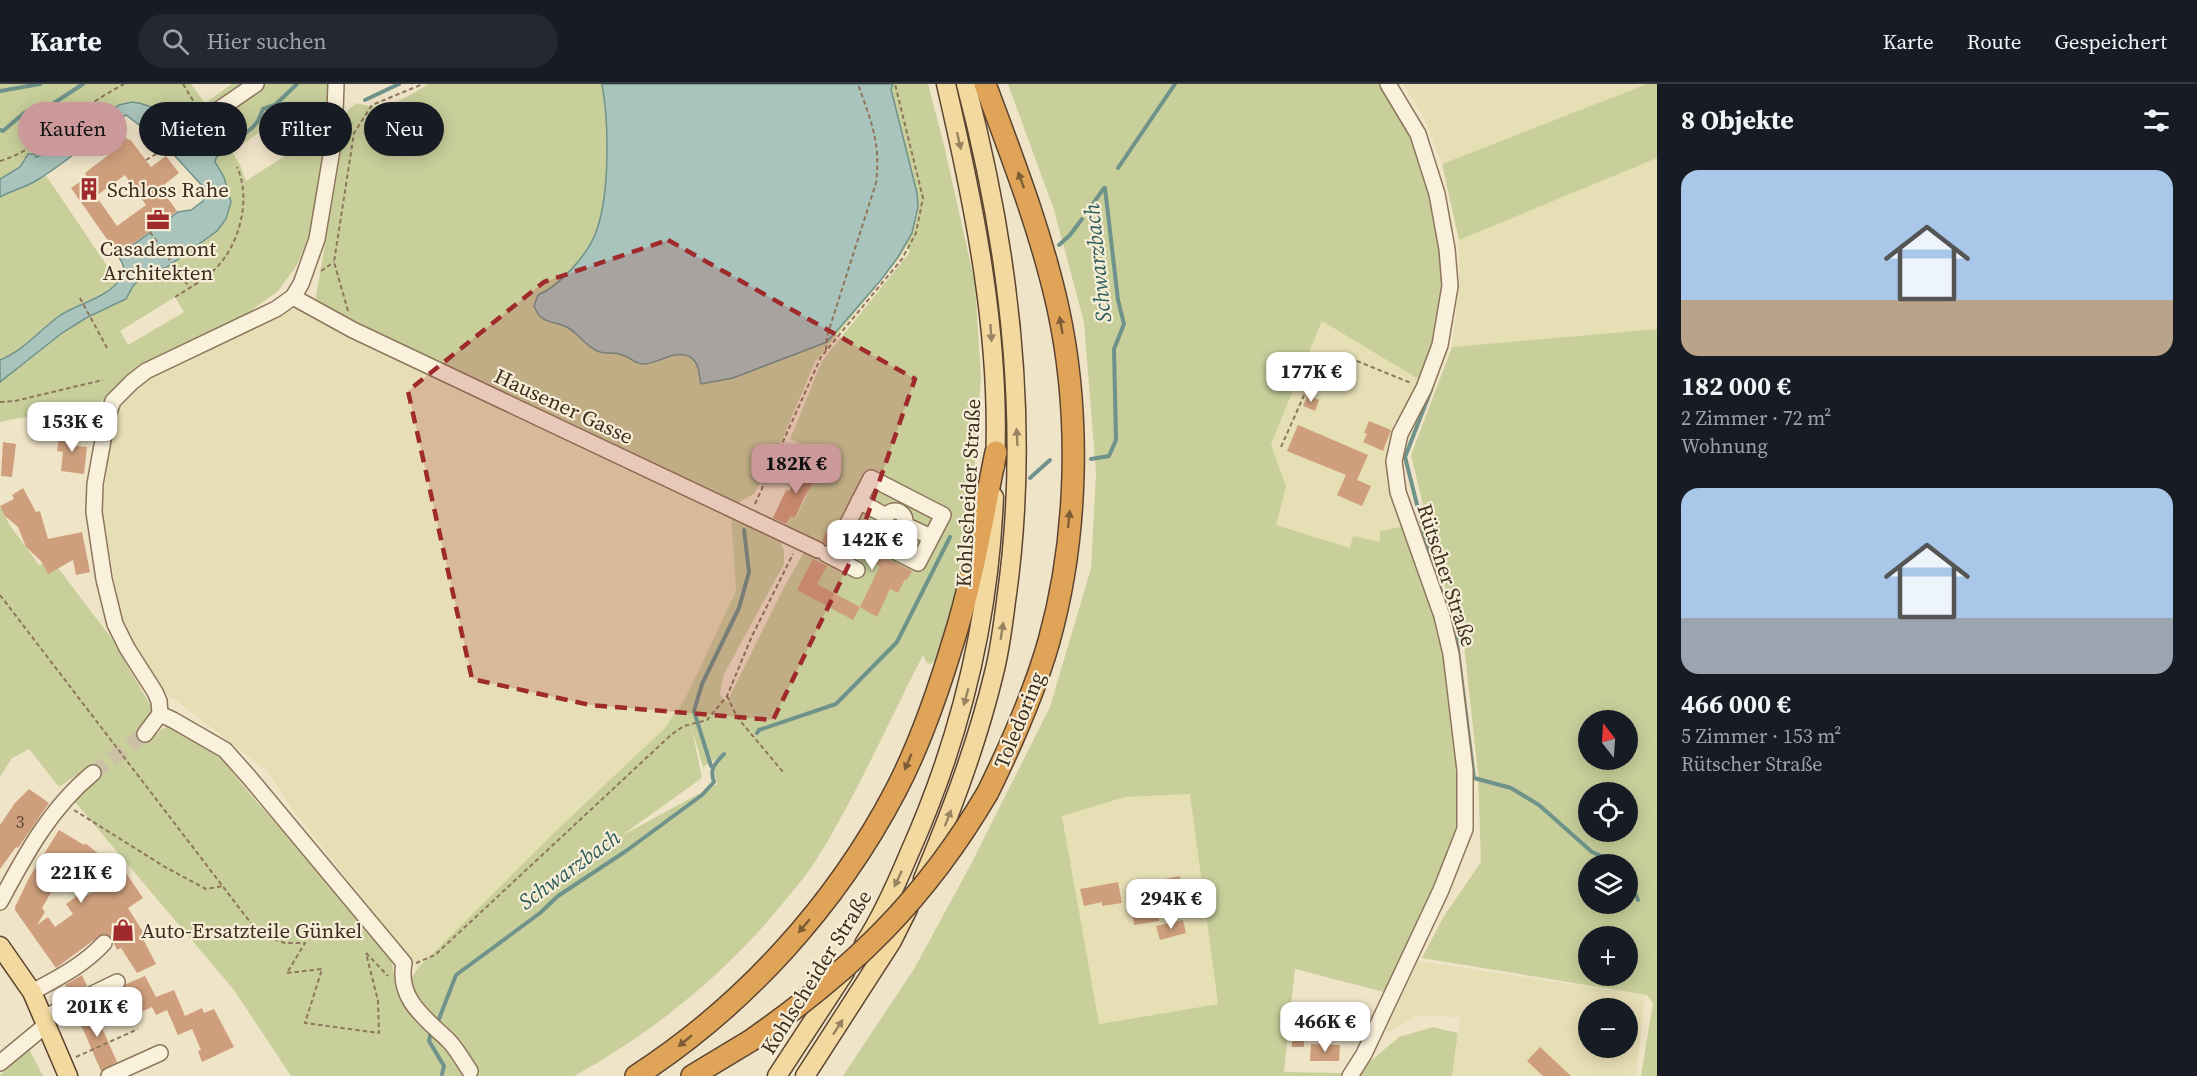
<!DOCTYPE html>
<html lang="de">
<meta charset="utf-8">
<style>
:root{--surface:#171b24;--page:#242831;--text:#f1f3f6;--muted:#9ea1a6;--line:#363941;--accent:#cc999b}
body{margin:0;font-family:"Source Serif 4",serif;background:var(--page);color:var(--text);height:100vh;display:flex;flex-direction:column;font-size:22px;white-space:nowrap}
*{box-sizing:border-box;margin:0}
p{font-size:20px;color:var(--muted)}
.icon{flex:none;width:33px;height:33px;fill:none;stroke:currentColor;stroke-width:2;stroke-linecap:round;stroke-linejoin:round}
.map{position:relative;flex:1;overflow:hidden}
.side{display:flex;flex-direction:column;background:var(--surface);width:540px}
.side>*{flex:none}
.guide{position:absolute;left:18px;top:18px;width:570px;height:54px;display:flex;gap:12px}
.needle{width:39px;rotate:343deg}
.buttons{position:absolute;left:1578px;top:626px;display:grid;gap:12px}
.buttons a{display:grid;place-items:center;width:60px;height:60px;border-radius:50%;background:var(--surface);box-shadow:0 3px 15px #0003;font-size:30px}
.price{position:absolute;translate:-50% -51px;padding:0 14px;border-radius:12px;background:#fff;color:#222;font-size:20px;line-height:39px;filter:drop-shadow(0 2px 3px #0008)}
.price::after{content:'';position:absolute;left:50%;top:36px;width:18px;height:14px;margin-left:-9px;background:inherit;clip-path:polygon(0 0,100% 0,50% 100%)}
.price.on{background:var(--accent);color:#111}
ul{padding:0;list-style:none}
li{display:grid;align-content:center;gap:12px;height:318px;padding:0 24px}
li span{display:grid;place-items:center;height:186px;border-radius:18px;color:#555}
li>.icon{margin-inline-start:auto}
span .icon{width:108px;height:108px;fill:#fffc;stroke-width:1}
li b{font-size:26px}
h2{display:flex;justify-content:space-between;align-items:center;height:72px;padding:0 24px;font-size:26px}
.chip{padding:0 21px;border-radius:27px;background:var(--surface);box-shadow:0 3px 15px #0003;font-size:21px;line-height:54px}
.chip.on{background:var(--accent);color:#111}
header{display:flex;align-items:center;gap:36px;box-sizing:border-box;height:84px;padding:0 30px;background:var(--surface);border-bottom:2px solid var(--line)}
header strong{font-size:28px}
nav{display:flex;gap:33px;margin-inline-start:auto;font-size:21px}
.search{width:420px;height:54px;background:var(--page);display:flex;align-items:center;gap:15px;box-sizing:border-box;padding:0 21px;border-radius:33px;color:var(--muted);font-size:22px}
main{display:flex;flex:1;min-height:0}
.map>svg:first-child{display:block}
.farmland{fill:#e6deb5;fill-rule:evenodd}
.green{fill:#c9cf9b;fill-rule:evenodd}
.water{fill:#a9c4bc;stroke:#6f938a;stroke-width:1.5}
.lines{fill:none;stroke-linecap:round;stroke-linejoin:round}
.stream{stroke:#6f938a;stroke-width:4}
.building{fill:#cf9f7d;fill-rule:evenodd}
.minor-tunnel{stroke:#ccc0a6;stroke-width:15;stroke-dasharray:15 8;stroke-linecap:butt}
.minor-casing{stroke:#8d765c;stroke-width:18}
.major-casing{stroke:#5b4430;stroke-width:21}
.highway-casing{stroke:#5b4430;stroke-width:24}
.path{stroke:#8d765c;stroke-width:2;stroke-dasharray:4.5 3;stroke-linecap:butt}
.minor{stroke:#faf1dc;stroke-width:15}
.major{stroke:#f3d9a0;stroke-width:18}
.highway{stroke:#e0a458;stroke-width:21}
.highway-bridge-casing{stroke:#5b4430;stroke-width:24;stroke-linecap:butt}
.highway-bridge{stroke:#e0a458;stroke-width:21}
.oneway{fill:#988460}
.oneway2{fill:#7e5d36}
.marked{fill:#9e2a2b;fill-opacity:0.2;stroke:#9e2a2b;stroke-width:4.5;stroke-dasharray:12 8;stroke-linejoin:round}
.labels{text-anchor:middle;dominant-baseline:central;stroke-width:4.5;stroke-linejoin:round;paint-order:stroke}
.number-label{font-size:18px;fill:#624a37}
.poi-label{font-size:21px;fill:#3d2e20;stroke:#f7eed8;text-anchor:start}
.street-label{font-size:21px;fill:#3d2e20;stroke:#f7eed8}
.water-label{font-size:22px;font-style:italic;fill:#2f5d5a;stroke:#f7eed8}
</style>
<header>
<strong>Karte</strong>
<div class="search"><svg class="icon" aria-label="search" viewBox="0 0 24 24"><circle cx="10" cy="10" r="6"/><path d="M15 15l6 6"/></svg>Hier suchen</div>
<nav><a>Karte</a><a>Route</a><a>Gespeichert</a></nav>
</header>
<main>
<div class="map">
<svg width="1657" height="992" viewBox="0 0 1657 992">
<rect width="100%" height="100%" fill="#f0e4c8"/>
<g class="farmland">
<path d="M1403,0H1647L1442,80L1424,34Z"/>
<path d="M1657,74V247L1656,245L1452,263L1459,203V156Z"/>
<path d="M302,224L731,430L736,507L685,615L665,645L559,744L418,884L292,725L266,686L165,608L123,541L102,427L113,334L120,319L135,301L290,226Z"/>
<path d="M1323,236L1420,296L1392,350L1389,402L1405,442L1380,458L1351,464L1275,441L1286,403L1271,360Z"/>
<path d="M1191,710L1218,920L1098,940L1062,731L1125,713Z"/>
<path d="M1418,877L1645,911L1636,992H1452L1461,933L1416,932L1385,950ZM1588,924H1628V963H1588Z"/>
</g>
<g class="green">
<path d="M0,0H191L205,19L232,0H329L327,54L310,150L297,181L278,207L241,234L132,288L115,307L100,318L0,338V298L62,249L86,234L126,215L133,202L145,191L167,183L179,175L217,147L226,135L215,78L216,74L222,68L219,65C192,84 177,63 168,39L119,21L47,69L36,73L24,74L20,82L0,95ZM288,27L308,57L246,97L240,81L232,68ZM175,213L184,228L128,261L120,247Z"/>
<path d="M428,0H928L944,61L975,200L981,293L973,406L955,509L939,572L931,580L927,579L923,571C887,641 853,719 811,784C804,794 796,803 788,813C731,885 655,948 574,992H291L234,906L75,718L89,698V685L78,690L59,703L29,665L12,674L0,693V422L9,440L39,481L52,476L112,555L152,624L148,654L154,652L170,639L211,662L255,716L390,865L396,904L407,900L418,884L559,744L664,645L685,615L736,507L731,430L313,230L348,26L357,19C384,29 406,14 428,0ZM907,161L910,168L822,277L790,355L830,373L808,408L796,434L791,432L784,446L809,459L782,507L727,618L720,611L723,592L784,480V466L779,456L732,430L736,420L754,410L783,354L815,278L900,173ZM692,645L703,683L723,671L714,685L717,700L621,752L702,694Z"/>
<path d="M1008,0H1380C1414,51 1433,105 1440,166C1441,176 1443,187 1443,198C1441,230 1430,265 1420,296L1322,237L1271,360L1286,403L1276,441L1350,464L1353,452L1380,458V447L1405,442L1443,564L1459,678V745L1388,909L1295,885L1284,988L1347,989L1345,992H843L914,885L971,780L1050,623L1091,484L1096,390L1084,238L1054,126ZM1190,710L1218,920L1099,940L1062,732L1125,713Z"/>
<path d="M1647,0H1657V74L1459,156L1442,80Z"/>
<path d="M45,90L118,198C101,213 79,219 60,231C39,245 24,267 0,276V113C15,104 31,100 45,90Z"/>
<path d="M1657,245V992H1641L1653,919L1647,911L1422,874L1444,832L1481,778L1478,689L1463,552L1438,484L1411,371L1452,263ZM1588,636H1628V675H1588ZM1588,708H1628V747H1588ZM1588,780H1628V819H1588ZM1588,852H1628V891H1588Z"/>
<path d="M1433,943L1458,949L1452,992H1358L1367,980L1399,953Z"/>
<path d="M29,965L43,992H0V991Z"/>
</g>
<g class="water">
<path d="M602,0H893L891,5L917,109L918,123L912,149L898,173L881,196L827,258L733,294L701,300C699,290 699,276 688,272C674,266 657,280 643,280C635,280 630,273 622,271C615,268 607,270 600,268C587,264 581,252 570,245C555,235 542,243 534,222L538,211C560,202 588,170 596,148C610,111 609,38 602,0Z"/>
<path d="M132,18C142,19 154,23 162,31C169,38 170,47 175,56C184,73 204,75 219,65L222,68L216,74L215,78L224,93L231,118L226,135L217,147L167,183L145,191L133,202L126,215L86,234L62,249L0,298V276C23,267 39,247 59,232C76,220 111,213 121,193C126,185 123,179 118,172L178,128L191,126L203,117L207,107L164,60L126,31L115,39L113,37C89,59 62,81 34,98C23,104 11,107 0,113V95L20,83L28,70H35L36,73L47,69L119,21Z"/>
</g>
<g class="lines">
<g class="stream">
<path d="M0,7L40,0"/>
<path d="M365,16L399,0"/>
<path d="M0,46L3,47L24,29L51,21L83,0"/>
<path d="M221,67L252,44L258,37L263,25L275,21L297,0"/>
<path d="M1118,84L1175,0"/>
<path d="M1090,124L1104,104"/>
<path d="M1059,161L1070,151L1082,135"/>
<path d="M1431,306L1405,373L1433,484L1456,551L1474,694L1511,704L1539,721L1592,768L1619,780"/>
<path d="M1091,375L1109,372L1116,356L1114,265L1124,240L1118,216L1105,104"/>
<path d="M1030,394L1050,376"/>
<path d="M757,649L759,646L836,620L897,558L950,453"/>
<path d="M711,682L694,627L702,600L739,524L749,488L744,446"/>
<path d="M1628,792L1638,816"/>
<path d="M439,935L456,891L540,829L558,812L626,767L702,711L714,698C709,684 715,680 724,670"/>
<path d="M431,948L429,957L444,982L442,990"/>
</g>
</g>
<g class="building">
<path d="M113,37L128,56L130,55L151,83L166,72L179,89L160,104L177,127L118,171L71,104L87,93L85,89L111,69L96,50ZM125,91L146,121L117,142L96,112Z"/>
<path d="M1308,311L1319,316L1315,327L1303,322Z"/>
<path d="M1369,337L1391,346L1383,367L1363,358L1367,350L1364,349Z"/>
<path d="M1298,341L1368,371L1357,396L1371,402L1362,422L1337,411L1346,391L1287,367Z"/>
<path d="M60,346L74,348L77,351L76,362L87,363L84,390L61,387L63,368L57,367Z"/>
<path d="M3,358L16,360L12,393L1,392Z"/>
<path d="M805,381L819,389L804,414L795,434L791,432L786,440L773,434L786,406L789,407Z"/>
<path d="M23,404L36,428L40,427L48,455L82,448L90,488L76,491L73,476L48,490L41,477L26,463L18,443L5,432L0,422L14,415L12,411Z"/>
<path d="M828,444L912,487L907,496L905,495L898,509L890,505L877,533L860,523L880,482L847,466L845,469L826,460L822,457Z"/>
<path d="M813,475L827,482L817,500L860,523L853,536L797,506Z"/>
<path d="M29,705L49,719L18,764L16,763L0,785V741L15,719Z"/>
<path d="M59,746L84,761L85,759L121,787L124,786L143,814L128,824L145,851L142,853L156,880L137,889L121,864L117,866L111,853L102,850L56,884L15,826V823L29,794ZM73,770L108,797L85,813L81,809L66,820L73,830L55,843L48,833L37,841L45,828L42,824Z"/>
<path d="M1180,792L1182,805L1162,809L1159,796Z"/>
<path d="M1118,798L1122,819L1102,822V818L1084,822L1080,805Z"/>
<path d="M1155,810L1159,837L1134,841L1130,813Z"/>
<path d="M1183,836L1186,849L1160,856L1156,842Z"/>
<path d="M82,891L87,902L69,911L65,901Z"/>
<path d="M145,892L156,913L174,906L185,932L202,924L204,929L214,925L234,963L202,978L198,967L201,966L192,945L178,951L167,926L156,931L152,923L133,932L121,907L126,900Z"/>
<path d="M92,921L117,978L101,987L76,929Z"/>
<rect x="1292" y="953" width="12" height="10"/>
<path d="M1311,960L1340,961L1339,977H1310Z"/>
<path d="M1540,963L1571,992H1543L1527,977Z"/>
</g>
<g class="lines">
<path class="minor-tunnel" d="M93,689L145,650"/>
<g class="minor-casing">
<g id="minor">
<path d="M205,35L256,0"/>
<path d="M293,213L353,246L818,466"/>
<path d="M871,394L943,431L918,479L846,443Z"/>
<path d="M859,417L886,432"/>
<circle cx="895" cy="437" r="10"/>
<path d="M905,441L931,453"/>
<path d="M826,470L857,486"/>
<path d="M160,630L173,636L225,666L249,693L404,879C397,915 425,934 448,956C457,965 463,977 470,987"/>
<path d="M145,650L160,630L159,617L155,608L127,564L115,540L104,495L94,428L95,400L107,334L113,317L132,298L146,287L276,225L293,213L301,200L317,155L334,54L336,0"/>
<path d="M0,818C25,771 51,723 93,689"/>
<path d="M32,908C58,894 84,881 104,859"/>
<path d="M43,934L117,898"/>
<path d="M0,979L46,941"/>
<path d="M109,992L160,969"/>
<path d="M1350,992L1364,970L1441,806L1465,745V686L1451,570L1442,532L1398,408L1394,377L1400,350L1424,304L1440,261L1450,202L1447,165L1437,110L1418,50L1388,0"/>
</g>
</g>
<g class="major-casing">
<g id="major">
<path d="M946,0C975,125 1001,253 995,382"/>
<path d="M923,795C951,728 977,660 994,589C1000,566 1003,541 1006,517C1031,344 1010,168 966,0"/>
<path d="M864,860C882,833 896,801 909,770C960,656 989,539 994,413"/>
<path d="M0,862L32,908L68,992"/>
<path d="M777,992L845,888"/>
<path d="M805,992L892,857L908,825"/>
</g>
</g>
<g class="highway-casing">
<g id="highway">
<path d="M985,0C1012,73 1041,147 1058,224C1081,330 1078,453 1049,557C1034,610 1012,659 988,708"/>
<path d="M636,992C744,922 836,821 896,706C920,660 938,608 953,558C973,496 983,431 996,368"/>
<path d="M692,992L750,957"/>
</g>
</g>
<g class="path">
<path d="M183,0L197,23"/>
<path d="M146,76L165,65L195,43"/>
<path d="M0,77C31,68 50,48 76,30C91,19 108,9 124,0"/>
<path d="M150,148L190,204"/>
<path d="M321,187L334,178"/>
<path d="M175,213C188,205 202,197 214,186C239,163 252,115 237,83"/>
<path d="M80,214L107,264"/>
<path d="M348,227L334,178L354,49L372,21L423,0"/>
<path d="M826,266L827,252L876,99C881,58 871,38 858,0"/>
<path d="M0,318L15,317L103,296"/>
<path d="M1281,363L1313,291L1330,278L1352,275L1411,299"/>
<path d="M755,420L821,273L902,175L916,149L923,114L895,0"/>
<path d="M0,511L260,851L285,859H305L287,889"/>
<path d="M727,612L737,633L783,688"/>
<path d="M74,726L165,783L206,805L223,802"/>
<path d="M366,869L388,892"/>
<path d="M416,879L435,871L672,650L684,642L707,636L727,612L752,552L793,470"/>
<path d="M287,889L322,885L305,939L379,949L378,917L366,869"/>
<path d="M76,973L138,945"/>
</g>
<use href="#minor" class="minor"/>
<use href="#major" class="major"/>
<use href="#highway" class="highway"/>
<g class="highway-bridge-casing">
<path id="highway-bridge" d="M750,957C852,886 925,816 988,708"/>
</g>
<use href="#highway-bridge" class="highway-bridge"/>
</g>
<defs><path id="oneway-solid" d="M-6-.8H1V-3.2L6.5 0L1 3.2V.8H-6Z" transform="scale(1.5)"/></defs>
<g class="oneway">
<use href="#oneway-solid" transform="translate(959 57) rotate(77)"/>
<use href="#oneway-solid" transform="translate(991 249) rotate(86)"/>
<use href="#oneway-solid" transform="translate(1017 353) rotate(-93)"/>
<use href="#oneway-solid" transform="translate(1002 547) rotate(-81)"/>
<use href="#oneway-solid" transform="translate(966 613) rotate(105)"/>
<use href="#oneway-solid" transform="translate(948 734) rotate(-69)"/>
<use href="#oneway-solid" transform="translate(898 795) rotate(115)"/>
<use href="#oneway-solid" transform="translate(838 943) rotate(-57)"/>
</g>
<g class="oneway2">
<use href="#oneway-solid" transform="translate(1021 96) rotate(-110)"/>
<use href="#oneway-solid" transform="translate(1061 241) rotate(-100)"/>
<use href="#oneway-solid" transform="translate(1069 435) rotate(-84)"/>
<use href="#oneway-solid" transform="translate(908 678) rotate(113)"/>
<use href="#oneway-solid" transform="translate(804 842) rotate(130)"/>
<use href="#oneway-solid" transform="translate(685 957) rotate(140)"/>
</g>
<path class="marked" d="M668,156L915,295L854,470L773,636L590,621L472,595L408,307L544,198Z"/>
<defs>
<g id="building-bare" transform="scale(1.8)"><path d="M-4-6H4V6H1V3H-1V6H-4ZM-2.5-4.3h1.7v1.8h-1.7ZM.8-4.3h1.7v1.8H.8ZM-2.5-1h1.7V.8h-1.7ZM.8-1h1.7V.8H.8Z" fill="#9e2a2b" stroke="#f7eed8" stroke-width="2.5" paint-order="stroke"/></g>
<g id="office-bare" transform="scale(1.8)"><path d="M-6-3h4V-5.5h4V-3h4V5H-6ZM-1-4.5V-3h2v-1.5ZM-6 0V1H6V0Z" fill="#9e2a2b" stroke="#f7eed8" stroke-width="2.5" paint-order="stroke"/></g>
<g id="shop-bare" transform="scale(1.8)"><path d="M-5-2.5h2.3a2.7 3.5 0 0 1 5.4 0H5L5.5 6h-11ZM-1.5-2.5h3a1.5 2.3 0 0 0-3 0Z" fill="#9e2a2b" stroke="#f7eed8" stroke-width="2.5" paint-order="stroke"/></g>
</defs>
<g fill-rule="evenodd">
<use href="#building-bare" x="89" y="105"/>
<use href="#office-bare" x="158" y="136"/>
<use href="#shop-bare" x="123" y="846"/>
</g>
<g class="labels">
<g class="number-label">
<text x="20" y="737">3</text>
</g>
<g class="poi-label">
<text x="107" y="105">Schloss Rahe</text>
<text x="158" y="164" text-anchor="middle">Casademont<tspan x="158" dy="24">Architekten</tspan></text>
<text x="141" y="846">Auto-Ersatzteile Günkel</text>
</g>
<g class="street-label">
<text transform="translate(564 322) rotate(25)">Hausener Gasse</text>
<text transform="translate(968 409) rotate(-87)">Kohlscheider Straße</text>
<text transform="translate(1447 491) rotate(72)">Rütscher Straße</text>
<text transform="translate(1019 636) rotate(-68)">Toledoring</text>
<text transform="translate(816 888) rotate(-58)">Kohlscheider Straße</text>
</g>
<g class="water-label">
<text transform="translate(1097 179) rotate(-96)">Schwarzbach</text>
<text transform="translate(569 785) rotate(-36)">Schwarzbach</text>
</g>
</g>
</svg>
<div class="buttons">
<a><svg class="needle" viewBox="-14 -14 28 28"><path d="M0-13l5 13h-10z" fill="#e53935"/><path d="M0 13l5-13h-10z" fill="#9ea1a6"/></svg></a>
<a><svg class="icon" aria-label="locate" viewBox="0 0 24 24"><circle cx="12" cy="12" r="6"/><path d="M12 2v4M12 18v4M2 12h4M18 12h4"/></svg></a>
<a><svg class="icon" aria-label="layers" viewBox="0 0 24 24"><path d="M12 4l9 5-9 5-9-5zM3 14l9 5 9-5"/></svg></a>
<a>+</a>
<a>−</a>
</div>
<b class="price" style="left:1311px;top:319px">177K €</b>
<b class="price" style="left:72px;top:369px">153K €</b>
<b class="price on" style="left:796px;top:411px">182K €</b>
<b class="price" style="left:872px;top:487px">142K €</b>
<b class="price" style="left:81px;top:820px">221K €</b>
<b class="price" style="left:1171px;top:846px">294K €</b>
<b class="price" style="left:97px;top:954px">201K €</b>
<b class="price" style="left:1325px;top:969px">466K €</b>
<div class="guide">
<a class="chip on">Kaufen</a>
<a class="chip">Mieten</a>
<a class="chip">Filter</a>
<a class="chip">Neu</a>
</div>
</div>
<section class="side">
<h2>8 Objekte<svg class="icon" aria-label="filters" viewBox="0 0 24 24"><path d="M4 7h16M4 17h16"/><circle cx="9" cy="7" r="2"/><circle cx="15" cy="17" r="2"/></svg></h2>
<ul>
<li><span style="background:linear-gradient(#a9c7e8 70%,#b9a48a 0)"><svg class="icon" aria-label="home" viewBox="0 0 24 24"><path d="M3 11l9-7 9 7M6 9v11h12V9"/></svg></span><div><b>182 000 €</b><p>2 Zimmer · 72 m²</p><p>Wohnung</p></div></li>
<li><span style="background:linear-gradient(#a9c7e8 70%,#9aa5b1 0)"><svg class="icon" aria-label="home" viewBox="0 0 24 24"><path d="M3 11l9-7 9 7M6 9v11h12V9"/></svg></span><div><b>466 000 €</b><p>5 Zimmer · 153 m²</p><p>Rütscher Straße</p></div></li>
</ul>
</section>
</main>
